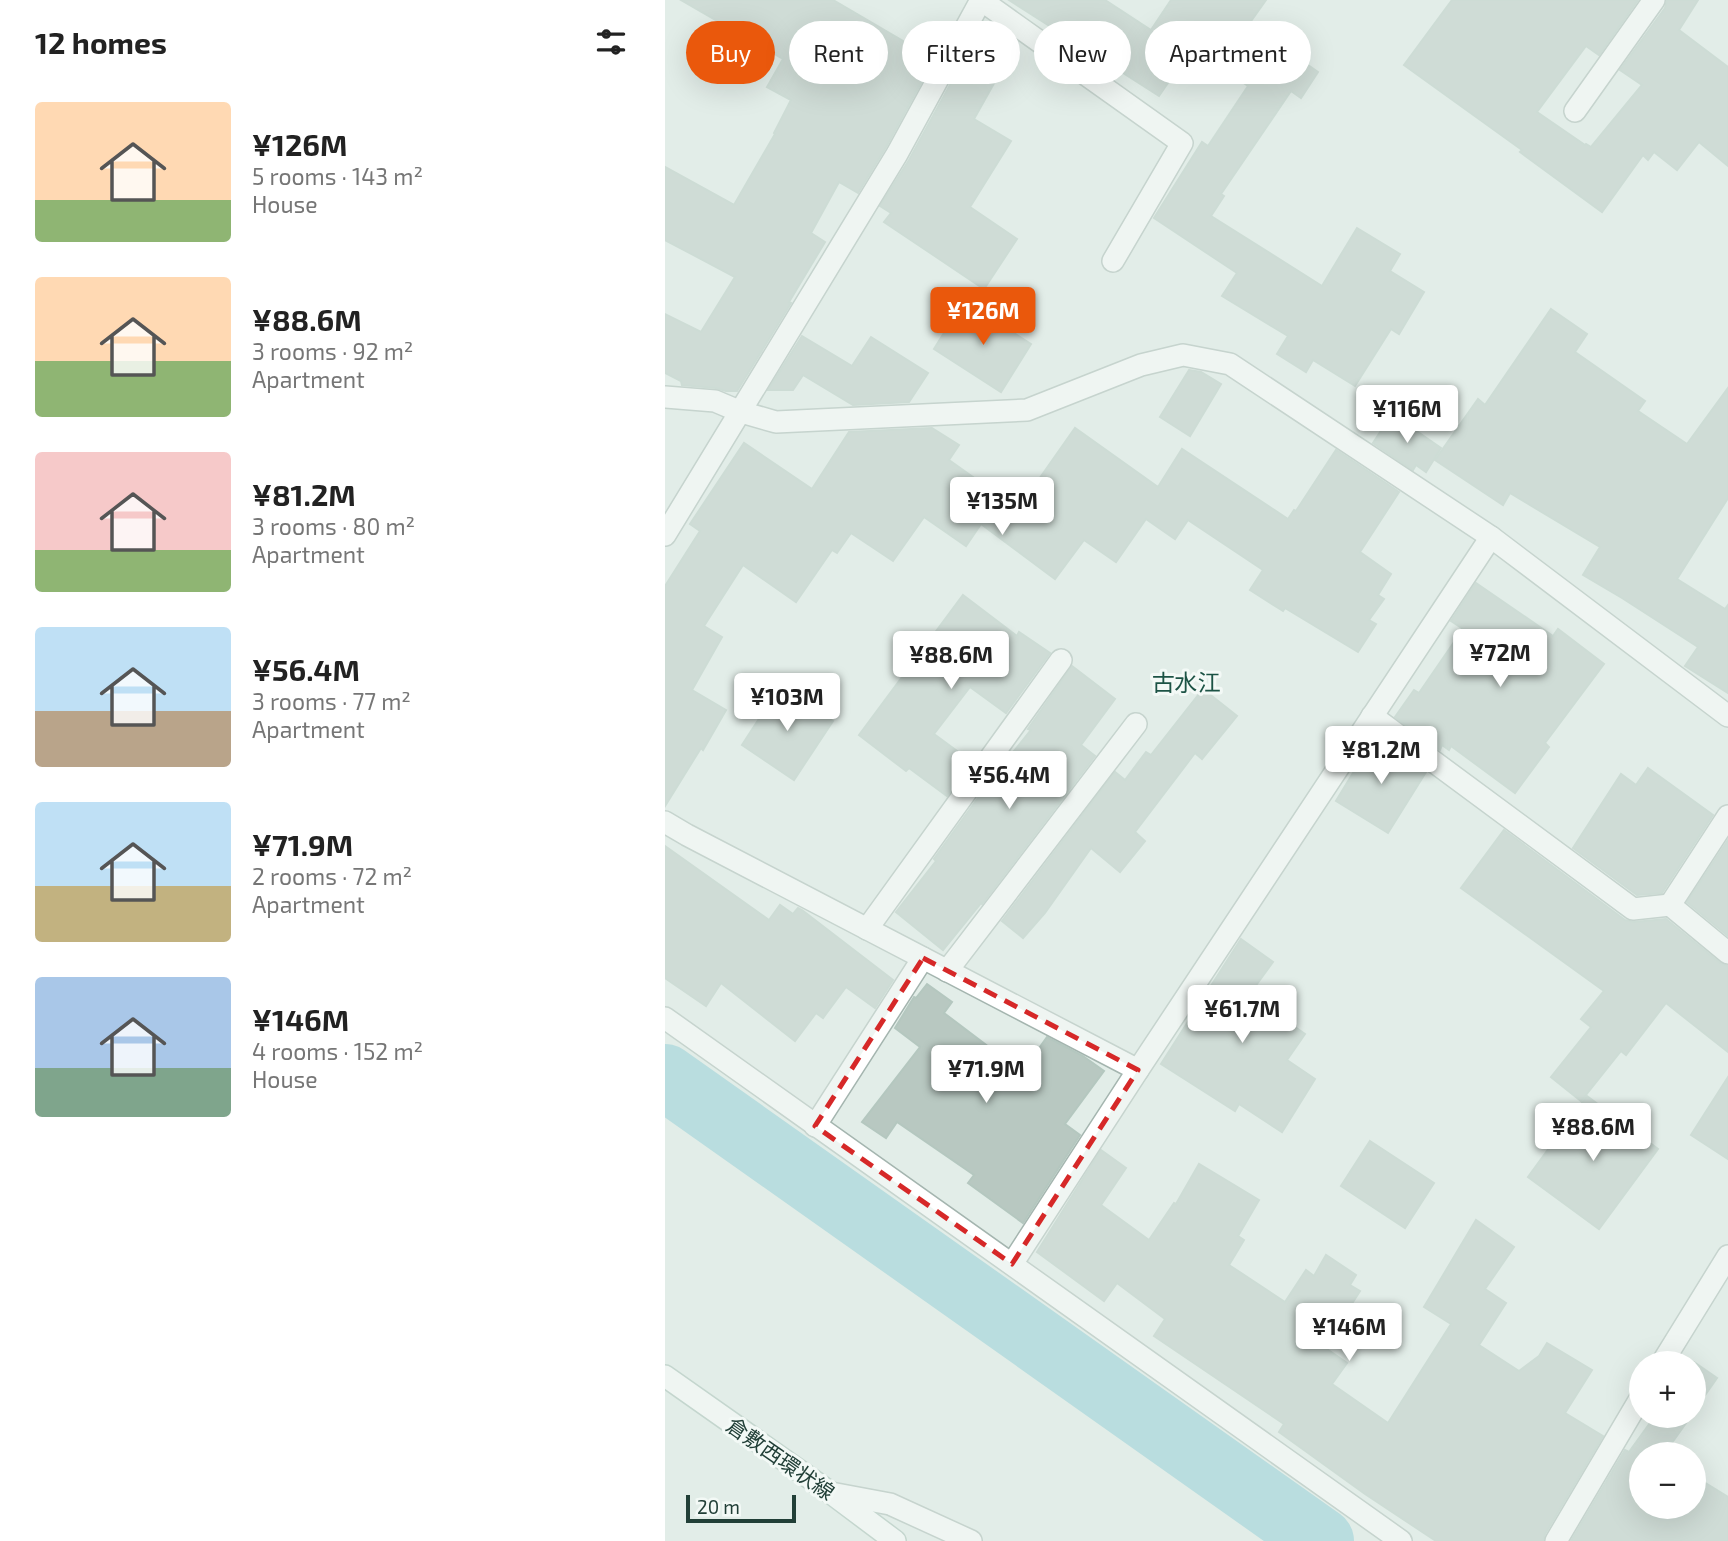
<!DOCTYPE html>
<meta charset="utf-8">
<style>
:root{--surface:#fff;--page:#f2f2f2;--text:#222;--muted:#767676;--accent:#ea580c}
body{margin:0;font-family:"Exo 2","Noto Sans JP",sans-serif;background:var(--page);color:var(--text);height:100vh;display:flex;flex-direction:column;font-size:26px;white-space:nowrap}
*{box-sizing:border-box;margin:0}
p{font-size:23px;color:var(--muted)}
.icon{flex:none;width:38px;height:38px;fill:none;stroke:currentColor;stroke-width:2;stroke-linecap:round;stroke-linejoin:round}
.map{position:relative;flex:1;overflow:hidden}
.details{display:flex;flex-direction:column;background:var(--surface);width:665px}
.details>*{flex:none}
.banner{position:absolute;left:21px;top:21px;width:665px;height:63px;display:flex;gap:14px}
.buttons{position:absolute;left:964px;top:1351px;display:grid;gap:14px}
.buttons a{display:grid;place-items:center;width:77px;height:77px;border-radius:50%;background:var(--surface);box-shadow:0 7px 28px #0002;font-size:35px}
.scale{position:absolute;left:21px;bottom:18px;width:110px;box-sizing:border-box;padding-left:7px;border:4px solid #213f37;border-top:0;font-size:19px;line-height:24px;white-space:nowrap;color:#213f37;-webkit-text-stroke:5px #f3f9f6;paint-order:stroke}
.price{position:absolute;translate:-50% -60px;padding:0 16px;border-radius:7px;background:#fff;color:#222;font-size:23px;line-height:46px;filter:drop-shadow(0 2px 4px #0008)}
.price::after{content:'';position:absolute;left:50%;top:42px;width:21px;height:16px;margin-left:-10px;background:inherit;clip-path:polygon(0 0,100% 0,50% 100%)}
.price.on{background:var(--accent);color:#fff}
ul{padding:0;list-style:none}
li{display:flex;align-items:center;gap:21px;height:175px;padding:0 35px}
li span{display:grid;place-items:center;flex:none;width:196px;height:140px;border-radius:7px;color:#555}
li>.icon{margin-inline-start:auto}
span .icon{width:84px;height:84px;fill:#fffc;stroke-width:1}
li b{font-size:30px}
h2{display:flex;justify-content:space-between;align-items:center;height:84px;padding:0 35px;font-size:30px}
.pill{padding:0 24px;border-radius:32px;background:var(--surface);box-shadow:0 7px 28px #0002;font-size:24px;line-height:63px}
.pill.on{background:var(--accent);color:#fff}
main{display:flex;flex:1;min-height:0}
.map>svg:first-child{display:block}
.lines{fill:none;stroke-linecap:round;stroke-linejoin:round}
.river{stroke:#88cad5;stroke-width:66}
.building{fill:#b8c8c1;stroke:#b4c7bf;stroke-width:2}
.minor-casing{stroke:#a4b5af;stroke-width:24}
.secondary-casing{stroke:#a0bab0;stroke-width:24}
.minor{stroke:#fff;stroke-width:21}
.secondary{stroke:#fff;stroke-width:21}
.marked{fill:none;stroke:#d62828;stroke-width:5;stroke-dasharray:14 9;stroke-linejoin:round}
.labels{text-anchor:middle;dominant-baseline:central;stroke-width:6;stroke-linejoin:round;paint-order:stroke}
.street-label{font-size:21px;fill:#213f37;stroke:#f3f9f6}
.neighbourhood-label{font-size:23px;fill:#1c5345;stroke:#f3f9f6}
</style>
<main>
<section class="details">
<h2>12 homes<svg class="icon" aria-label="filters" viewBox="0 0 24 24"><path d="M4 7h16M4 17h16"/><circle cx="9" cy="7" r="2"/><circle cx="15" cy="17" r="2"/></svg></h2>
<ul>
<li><span style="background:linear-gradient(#ffd9b3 70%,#8fb573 0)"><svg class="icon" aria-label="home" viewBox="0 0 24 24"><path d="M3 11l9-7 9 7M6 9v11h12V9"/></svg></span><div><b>¥126M</b><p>5 rooms · 143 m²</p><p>House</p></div></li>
<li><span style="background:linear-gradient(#ffd9b3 60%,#8fb573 0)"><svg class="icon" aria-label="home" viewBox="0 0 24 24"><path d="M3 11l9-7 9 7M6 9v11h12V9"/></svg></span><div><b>¥88.6M</b><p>3 rooms · 92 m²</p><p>Apartment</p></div></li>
<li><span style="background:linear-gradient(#f6c9c9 70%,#8fb573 0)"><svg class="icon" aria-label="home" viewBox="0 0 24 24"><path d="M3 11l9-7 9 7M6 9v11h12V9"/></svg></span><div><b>¥81.2M</b><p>3 rooms · 80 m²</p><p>Apartment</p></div></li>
<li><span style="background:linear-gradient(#bfe0f5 60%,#b9a48a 0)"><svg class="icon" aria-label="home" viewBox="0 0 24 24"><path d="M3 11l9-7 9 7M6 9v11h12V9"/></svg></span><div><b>¥56.4M</b><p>3 rooms · 77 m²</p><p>Apartment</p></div></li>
<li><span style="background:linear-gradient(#bfe0f5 60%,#c2b280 0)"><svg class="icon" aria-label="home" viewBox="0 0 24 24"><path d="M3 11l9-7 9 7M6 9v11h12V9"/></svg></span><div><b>¥71.9M</b><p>2 rooms · 72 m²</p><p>Apartment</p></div></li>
<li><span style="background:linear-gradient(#a9c7e8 65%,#7fa58c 0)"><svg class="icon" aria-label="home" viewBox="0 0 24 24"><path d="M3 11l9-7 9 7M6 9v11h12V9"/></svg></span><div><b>¥146M</b><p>4 rooms · 152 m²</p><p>House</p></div></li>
</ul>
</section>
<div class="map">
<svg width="1063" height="1541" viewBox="0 0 1063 1541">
<rect width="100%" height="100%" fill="#e2ede8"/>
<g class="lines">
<path class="river" d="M0,1077L656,1541"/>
</g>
<g class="building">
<path d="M16,0H168L269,59L221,147L193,193L174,182L146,233L160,242L124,302L126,303L72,391H61L51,388L17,385L16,381L0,373V314L36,332L70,277L0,240V167L69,205L110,134L109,133L126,100L102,87L118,59Z"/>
<path d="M344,0H440L486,30L506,0H601L584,24L653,72L636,98L626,91L556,194L559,196L546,216L657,286L692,228L735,254L725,271L759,292L734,334L726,329L690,386L648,360L641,372L612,354L623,336L557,296L572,273L489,218L537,142L543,146L583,86L527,48L494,96Z"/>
<path d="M787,0H973L934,55L921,46L872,112L920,145L921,144L926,147L977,85L955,70L1000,8L1002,0H1033L1014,30L1063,67V166L1034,142L1012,170L989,152L983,160L978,155L937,212L855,152L857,150L739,65Z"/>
<path d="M309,41L342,60L309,119L346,141L305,207L352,239L319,289L219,222L226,213L215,206L244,160Z"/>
<path d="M299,301L366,344L336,392L269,349Z"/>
<path d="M886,309L922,334L910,352L980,401L973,411L1022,444L1063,388V498L1012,579L1060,609L1063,605V693L1020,666L1033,647L957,598L918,575L935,547L845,493L838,505L770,460L813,399L820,405Z"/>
<path d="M137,336L187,366L206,337L263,373L244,402L188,405L138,375L128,390H103Z"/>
<path d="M524,370L536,372L556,384L525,436L495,417Z"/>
<path d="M727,414L776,448L761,472L751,465L748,470L708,443Z"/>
<path d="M267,428L294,445L284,460L353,509L410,428L493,487L517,449L623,519L629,510L631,511L671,450L734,492L695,552L726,574L713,595L719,599L704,620L711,624L693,652L620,608L618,611L585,590L598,570L523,520L510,539L481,519L451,562L419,540L390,579L316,524L301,546L259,517L228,561L186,533L172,553L167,550L131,602L78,565L39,626L57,637L27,690L61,710L38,750L36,748L0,806V586L35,531L25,524L79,443L147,489L184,432Z"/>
<path d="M811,583L888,636L893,629L939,664L880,743L884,747L850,793L786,746L784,750L777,745L775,750L730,717L749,690L754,693L798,629L786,621Z"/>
<path d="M298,595L352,636L354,632L385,653L341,713L305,687L269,734L307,762L282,796L244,768L241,771L194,735Z"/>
<path d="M407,666L450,699L416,745L430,756L317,904L316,903L278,950L231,912L271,861L269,859L328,777L366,730L363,729Z"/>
<path d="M116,685L168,721L129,780L77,745Z"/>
<path d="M538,689L572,716L537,759L530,753L470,832L480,841L455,872L426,848L380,913L358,938L337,921L450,772L460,780L481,752L486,755Z"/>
<path d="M715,739L761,772L723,833L671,801L699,755L702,758Z"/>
<path d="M983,768L1048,815L997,893L972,895L908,848L956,774L971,785Z"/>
<path d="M839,830L960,920L969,922L1001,919L1055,963L1063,966V1052L1001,1003L961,1055L956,1051L916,1101L886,1077L926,1027L916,1019L939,991L796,888Z"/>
<path d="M1063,840V936L1022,902Z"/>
<path d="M0,846L104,920L115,905L128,914L133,908L137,910L228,980L210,1008L181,987L158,1018L151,1013L130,1041L56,983L41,1006L0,978Z"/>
<path d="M576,939L608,962L584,995L640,1034L622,1060L650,1079L617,1132L574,1104L570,1111L496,1064Z"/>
<path d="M262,984L287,1002L279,1013L357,1072L382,1037L418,1056L439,1071L400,1124L415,1135L358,1223L303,1183L309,1175L232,1122L221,1138L197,1122L255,1047L230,1028L249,997L251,998Z"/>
<path d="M1063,1077V1159L1026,1135Z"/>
<path d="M922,1096L993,1149L934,1229L863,1177Z"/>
<path d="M705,1141L769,1183L740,1228L676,1186Z"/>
<path d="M436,1150L461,1168L436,1205L484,1240L509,1203L511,1204L534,1164L594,1200L573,1236L579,1240L564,1265L620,1302L641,1270L649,1276L661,1255L691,1275L685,1285L695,1291L659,1347L682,1363L667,1384L723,1423L786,1324L759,1307L811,1220L849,1247L820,1289L841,1303L814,1345L854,1371L874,1356L882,1343L927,1370L900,1413L938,1436L880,1534L878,1541H771L700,1494L614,1432L619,1424L489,1336L500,1319L452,1283L439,1301L372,1252Z"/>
<path d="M1029,1362L1052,1378L1029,1411L1028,1363Z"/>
<path d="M990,1416H1026L999,1454H976V1507H1029V1476L1063,1497V1541H906L960,1450L964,1452Z"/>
</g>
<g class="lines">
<g class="minor-casing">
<g id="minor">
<path d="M316,0L517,143L448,261"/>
<path d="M910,111L989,0"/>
<path d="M0,397L50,401L76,412L111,422L362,410L476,365L518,355L565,364L826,537L1063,716"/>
<path d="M0,535L232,154L316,0"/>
<path d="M707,716L968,909L1005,905"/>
<path d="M1063,816L1005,905L1063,953"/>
<path d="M0,822L22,835L473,1070"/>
<path d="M202,929L396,660"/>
<path d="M282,971L471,724"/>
<path d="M0,1018C244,1194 491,1366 736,1541"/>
<path d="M150,1126L258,958"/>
<path d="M347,1264L473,1070L826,537"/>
<path d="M997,1363L1063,1256"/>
<path d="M166,1493L225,1504L306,1541"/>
<path d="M891,1541L976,1397"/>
</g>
</g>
<g class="secondary-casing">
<path id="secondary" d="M0,1376L166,1493L230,1541"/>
</g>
<use href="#minor" class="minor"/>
<use href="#secondary" class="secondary"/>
</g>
<path d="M0 0H1063V1541H0ZM258,958L473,1070L347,1264L150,1126Z" fill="#e2ede8" fill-opacity=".55" fill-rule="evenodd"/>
<path class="marked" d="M258,958L473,1070L347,1264L150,1126Z"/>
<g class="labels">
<g class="street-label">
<text transform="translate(116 1458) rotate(35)">倉敷西環状線</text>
</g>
<g class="neighbourhood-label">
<text x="521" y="682">古水江</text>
</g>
</g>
</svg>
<div class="buttons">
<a>+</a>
<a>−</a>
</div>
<div class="scale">20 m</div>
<b class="price on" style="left:318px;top:347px">¥126M</b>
<b class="price" style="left:742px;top:445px">¥116M</b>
<b class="price" style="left:337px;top:537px">¥135M</b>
<b class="price" style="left:835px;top:689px">¥72M</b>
<b class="price" style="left:286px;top:691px">¥88.6M</b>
<b class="price" style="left:122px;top:733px">¥103M</b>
<b class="price" style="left:716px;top:786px">¥81.2M</b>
<b class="price" style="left:344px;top:811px">¥56.4M</b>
<b class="price" style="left:577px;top:1045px">¥61.7M</b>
<b class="price" style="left:321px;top:1105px">¥71.9M</b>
<b class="price" style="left:928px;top:1163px">¥88.6M</b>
<b class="price" style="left:684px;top:1363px">¥146M</b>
<div class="banner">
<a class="pill on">Buy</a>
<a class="pill">Rent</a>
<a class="pill">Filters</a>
<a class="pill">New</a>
<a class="pill">Apartment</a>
</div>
</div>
</main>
